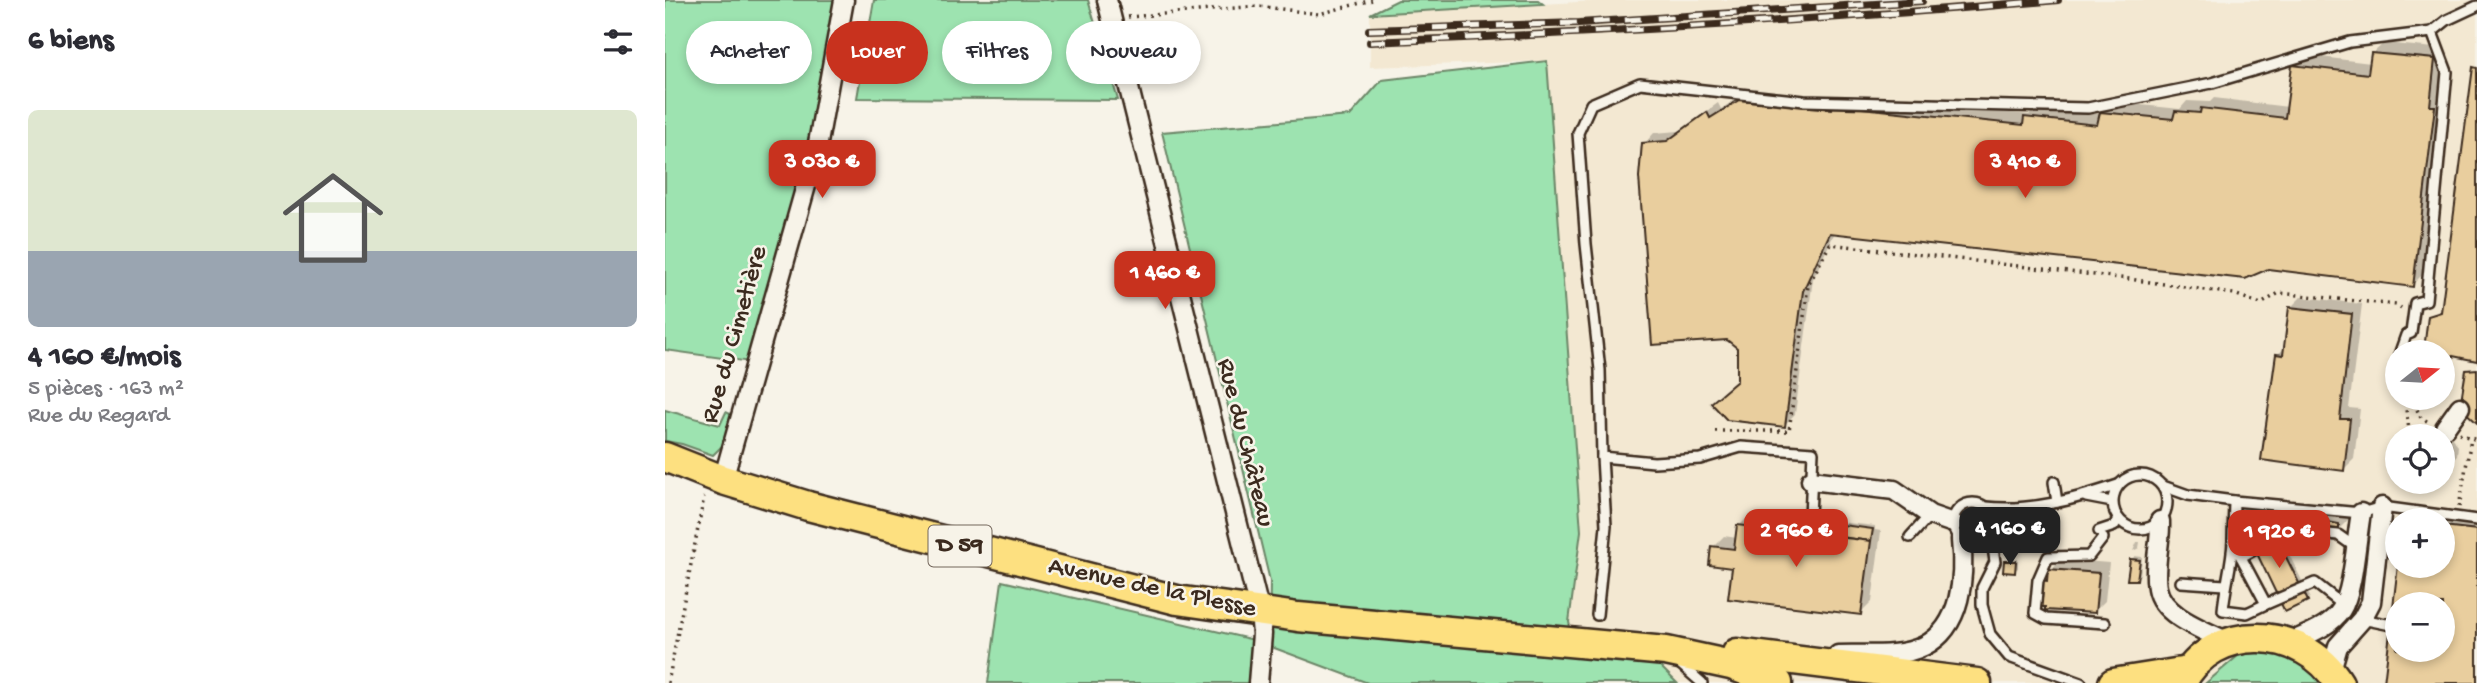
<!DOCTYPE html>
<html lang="fr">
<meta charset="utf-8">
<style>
:root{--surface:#fff;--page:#f7f7f7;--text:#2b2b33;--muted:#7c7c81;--accent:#c8321e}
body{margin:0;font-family:"Gochi Hand",sans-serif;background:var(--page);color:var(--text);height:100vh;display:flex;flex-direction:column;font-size:26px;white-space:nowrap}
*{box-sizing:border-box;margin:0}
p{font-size:23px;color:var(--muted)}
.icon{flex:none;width:38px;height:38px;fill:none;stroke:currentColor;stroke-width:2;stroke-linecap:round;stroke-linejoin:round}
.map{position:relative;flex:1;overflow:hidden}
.side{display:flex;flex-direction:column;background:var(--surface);width:665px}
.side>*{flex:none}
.guide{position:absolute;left:21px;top:21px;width:665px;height:63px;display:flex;gap:14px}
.needle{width:46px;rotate:72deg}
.fabs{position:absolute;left:1720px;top:340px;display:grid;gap:14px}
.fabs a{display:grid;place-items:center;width:70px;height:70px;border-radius:50%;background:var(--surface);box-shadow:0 4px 10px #0003;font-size:35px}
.price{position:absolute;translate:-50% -60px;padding:0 16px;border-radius:14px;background:var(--accent);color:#fff;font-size:23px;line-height:46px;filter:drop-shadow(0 2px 4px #0008)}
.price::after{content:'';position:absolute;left:50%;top:42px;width:21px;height:16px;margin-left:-10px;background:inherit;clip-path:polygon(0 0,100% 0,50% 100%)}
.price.active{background:#222;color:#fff}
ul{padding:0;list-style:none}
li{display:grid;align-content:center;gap:14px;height:371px;padding:0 28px}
li span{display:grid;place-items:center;height:217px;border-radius:10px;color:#555}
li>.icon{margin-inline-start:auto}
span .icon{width:126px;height:126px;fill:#fffc;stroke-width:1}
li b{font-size:30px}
h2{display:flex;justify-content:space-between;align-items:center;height:84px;padding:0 28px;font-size:30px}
.pill{padding:0 24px;border-radius:32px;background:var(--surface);box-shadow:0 4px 10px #0003;font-size:24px;line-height:63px}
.pill.active{background:var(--accent);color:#fff}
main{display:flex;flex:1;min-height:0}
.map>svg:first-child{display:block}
.built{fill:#f3e8d2;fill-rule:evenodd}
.green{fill:#9de3b0;stroke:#6c8667;stroke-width:2}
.shadow{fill:#0003;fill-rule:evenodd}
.building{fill:#e9ce9e;stroke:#3b2a1e;stroke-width:2;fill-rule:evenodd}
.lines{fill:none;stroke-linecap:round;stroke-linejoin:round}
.lane-casing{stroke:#3b2a1e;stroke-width:14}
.street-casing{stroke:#3b2a1e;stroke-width:23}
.primary-casing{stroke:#3b2a1e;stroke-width:33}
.path{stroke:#3b2a1e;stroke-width:3.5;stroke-dasharray:2 5;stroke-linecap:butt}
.lane{stroke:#f7f3e8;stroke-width:9}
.street{stroke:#f7f3e8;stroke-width:18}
.primary{stroke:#fde080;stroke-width:28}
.rail-casing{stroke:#3b2a1e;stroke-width:8}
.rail{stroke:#f7f3e8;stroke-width:5;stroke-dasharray:16;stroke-linecap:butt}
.labels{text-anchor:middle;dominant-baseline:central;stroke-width:5;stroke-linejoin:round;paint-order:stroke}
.shield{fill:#f7f3e8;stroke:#73665b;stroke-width:2}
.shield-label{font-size:24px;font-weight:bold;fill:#3b2a1e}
.street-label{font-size:26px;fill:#3b2a1e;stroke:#f7f3e8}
</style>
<main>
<section class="side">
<h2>6 biens<svg class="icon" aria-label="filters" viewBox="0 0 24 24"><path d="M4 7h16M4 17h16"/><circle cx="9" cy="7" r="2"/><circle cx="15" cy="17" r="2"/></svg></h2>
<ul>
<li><span style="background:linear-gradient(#dfe7d0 65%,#9aa5b1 0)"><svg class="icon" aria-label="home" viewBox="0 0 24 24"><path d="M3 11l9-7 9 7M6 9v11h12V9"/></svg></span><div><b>4 160 €/mois</b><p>5 pièces · 163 m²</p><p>Rue du Regard</p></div></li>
</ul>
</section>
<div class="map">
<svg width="1812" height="683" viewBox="0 0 1812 683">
<rect width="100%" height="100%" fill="#f7f3e8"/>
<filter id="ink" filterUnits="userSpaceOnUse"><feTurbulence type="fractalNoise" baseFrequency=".0143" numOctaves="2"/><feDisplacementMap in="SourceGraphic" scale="14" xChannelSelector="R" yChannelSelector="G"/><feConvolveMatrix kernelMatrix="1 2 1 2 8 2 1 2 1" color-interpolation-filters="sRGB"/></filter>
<g filter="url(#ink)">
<path class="built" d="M948,0H1812V683H1012L992,663L910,651L904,622L916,531L882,61L705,67V14ZM1732,352H1778V397H1732ZM1732,436H1778V481H1732ZM1732,520H1778V565H1732ZM1732,604H1778V649H1732Z"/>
<g class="green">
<path d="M0,0H171L152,105L85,362L0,350Z"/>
<path d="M209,0H423L453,100L192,98Z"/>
<path d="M733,0H873L878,4L705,14Z"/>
<path d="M882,61L916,531L904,622L910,650L992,663L1012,683H703L604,646L605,581L497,132L685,116L717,80Z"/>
<path d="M0,410L55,425L61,412L70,416L63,440L48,455L17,444L0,441Z"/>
<path d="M337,581L589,640L583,683H323Z"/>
<path d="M1597,650C1618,656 1644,662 1655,683H1541L1574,655Z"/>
</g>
<g class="shadow">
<path d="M1719,43L1780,49L1775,96H1780L1758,274L1747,285L1603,267L1170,232L1148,279L1130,414L1119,425L1074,380V347L979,144L989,133L1014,131L1053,103L1056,109L1086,89L1176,99L1180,95L1364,115L1372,107L1436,114L1447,102L1515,109L1522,101L1545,102L1549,98L1623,107L1628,66L1639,55L1706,63L1708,53Z"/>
<path d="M1636,297L1697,304L1684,408L1695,409L1689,459L1678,470L1612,355L1621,347L1625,308Z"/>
<path d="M1778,436L1786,437L1793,446L1792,455L1778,469Z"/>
<path d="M1647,507L1684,513V519L1673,530L1635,519Z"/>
<path d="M1766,509L1812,515V683H1720L1734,565H1778V520H1754ZM1732,604H1778V649H1732Z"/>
<path d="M1085,515L1163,524L1166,521L1210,526V530L1216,531L1207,602L1196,613L1069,566L1048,547L1059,536L1072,538L1074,526Z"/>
<path d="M1610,526L1645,597L1642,600L1591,536Z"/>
<path d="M1472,542H1475L1474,548L1468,551Z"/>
<path d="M1470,556L1477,557L1475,575L1471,578L1467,559Z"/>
<path d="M1344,559H1353V568L1349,571L1341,562Z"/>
<path d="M1396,559L1444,563L1440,601L1429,612L1375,581Z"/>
</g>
<g class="building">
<path d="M1706,53L1770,59L1765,106H1770L1748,287L1603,269L1580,279L1165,233L1138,291L1120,427L1062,420L1046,403L1072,381V348L1062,340L987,345L974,177L977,143L1002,141L1042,112L1045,118L1074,100L1167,109L1168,105L1358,125L1359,117L1432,125L1435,112L1508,119L1510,111L1535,113L1536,108L1620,118L1627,65L1703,74Z"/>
<path d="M1808,67L1812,68V361L1778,354V352L1759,350L1763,316L1776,312Z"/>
<path d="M1624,307L1687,314L1675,419H1685L1679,471L1596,460L1611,354L1618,355Z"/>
<path d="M1812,369V423L1795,407L1801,370Z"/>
<path d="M1778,451L1783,457L1782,468L1778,472Z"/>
<path d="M1635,517L1674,524V532L1637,526L1633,519Z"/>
<path d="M1162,523L1208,529L1206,541L1160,535Z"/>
<path d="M1072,525L1206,541L1196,615L1063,599L1067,568L1044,565L1046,546L1069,549Z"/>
<path d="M1778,526L1812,530V683H1719L1733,565H1778ZM1732,604H1778V649H1732Z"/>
<path d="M1606,527L1643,601L1620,612L1585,539Z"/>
<path d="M1465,559L1475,560L1472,580H1462Z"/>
<path d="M1339,561H1351L1350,573L1338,572Z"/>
<path d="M1383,569L1434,573L1430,613L1380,610V607H1371L1373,580L1382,581Z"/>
</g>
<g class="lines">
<g class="lane-casing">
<g id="lane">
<path d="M1735,352L1741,335L1746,333L1750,303L1761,300L1782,72L1767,32L1782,20L1812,6"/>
<circle cx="1475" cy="502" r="27"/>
<path d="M1389,482L1392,502"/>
<path d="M1498,486L1523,495L1569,501L1696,513L1717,507L1812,520"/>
<path d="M1421,497L1447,502"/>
<path d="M1569,501L1568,539L1576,557L1625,530L1673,535L1690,547"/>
<circle cx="1308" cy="523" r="20"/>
<path d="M1321,507C1365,512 1411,499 1453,485"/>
<path d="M1145,516L1148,452L1076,447L1035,459L989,462L937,457L935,370L921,244L913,133L926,104L975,83L1139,101L1423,108L1547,83L1685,42L1767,32"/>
<path d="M1434,531L1449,526L1453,519"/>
<path d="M1245,537L1265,515"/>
<path d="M1321,538L1328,547L1330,562L1317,588V605L1325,634L1344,657L1416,683"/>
<path d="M1438,538L1424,556L1383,557L1373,580L1370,613L1381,619L1440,623"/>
<path d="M1568,541C1567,564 1560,587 1558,610L1582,613L1601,604"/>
<path d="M1576,557L1601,604L1650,583L1678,605"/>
<path d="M1516,582L1560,585"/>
<path d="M932,615L941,526L937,457"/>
<path d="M1697,619L1726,625"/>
<path d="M1013,662L1037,683"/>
</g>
</g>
<g class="street-casing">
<g id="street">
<path d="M442,0L595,613L597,634L593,683"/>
<path d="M1780,428L1795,407"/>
<path d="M58,480L153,143L179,0"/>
<path d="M1146,480L1229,490L1265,515L1288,523"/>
<path d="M1495,521C1496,542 1488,567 1492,588C1497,617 1542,631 1565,643"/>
<path d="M1626,642C1643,634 1666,626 1676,610C1689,590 1691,539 1696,513"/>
<path d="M1173,655C1200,654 1235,658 1259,646C1297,627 1300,576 1296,540"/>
<path d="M1666,670L1673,646L1697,619L1706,602L1717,507"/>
</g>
</g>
<g class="primary-casing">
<g id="primary">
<path d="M0,457L58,480L143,506L512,600L633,617L1001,651L1066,665L1113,683"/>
<path d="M1072,653L1312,683"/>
<path d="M1448,683L1523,671"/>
<path d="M1517,683C1547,621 1639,625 1674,683"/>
</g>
</g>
<g class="path">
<path d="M463,17L593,6L654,14L707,0"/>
<path d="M1743,397L1740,403L1745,436"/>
<path d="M1746,397L1756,418L1764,422"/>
<path d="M1050,431H1124L1143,286L1165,244L1464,279L1569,294L1596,304L1614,293L1732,305L1736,308"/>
<path d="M1794,434L1812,440"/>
<path d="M1794,507L1806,439"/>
<path d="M3,683L39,497"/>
</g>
<use href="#lane" class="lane"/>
<use href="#street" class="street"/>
<use href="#primary" class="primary"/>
<g class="rail-casing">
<g id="rail">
<path d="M704,30L914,23L1257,1"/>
<path d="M705,42C934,33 1163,20 1393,0"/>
</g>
</g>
<use href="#rail" class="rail"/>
</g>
</g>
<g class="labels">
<rect class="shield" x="263.5" y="525.5" width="63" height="41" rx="5"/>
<g class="shield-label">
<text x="295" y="546">D 59</text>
</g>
<g class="street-label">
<text transform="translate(71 335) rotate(-74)">Rue du Cimetière</text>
<text transform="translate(579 443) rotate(76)">Rue du Château</text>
<text transform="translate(487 589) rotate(12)">Avenue de la Plesse</text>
</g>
</g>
</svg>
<div class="fabs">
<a><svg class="needle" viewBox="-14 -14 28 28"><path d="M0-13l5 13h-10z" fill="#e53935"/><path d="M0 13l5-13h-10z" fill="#7c7c81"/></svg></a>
<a><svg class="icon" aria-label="locate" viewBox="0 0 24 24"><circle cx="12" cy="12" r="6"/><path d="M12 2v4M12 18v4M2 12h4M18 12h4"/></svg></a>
<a>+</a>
<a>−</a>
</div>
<b class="price" style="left:157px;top:200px">3 030 €</b>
<b class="price" style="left:1360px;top:200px">3 410 €</b>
<b class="price" style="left:500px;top:311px">1 460 €</b>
<b class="price active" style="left:1345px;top:567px">4 160 €</b>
<b class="price" style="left:1131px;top:569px">2 960 €</b>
<b class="price" style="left:1614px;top:570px">1 920 €</b>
<div class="guide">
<a class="pill">Acheter</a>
<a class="pill active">Louer</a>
<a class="pill">Filtres</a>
<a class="pill">Nouveau</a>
</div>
</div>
</main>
